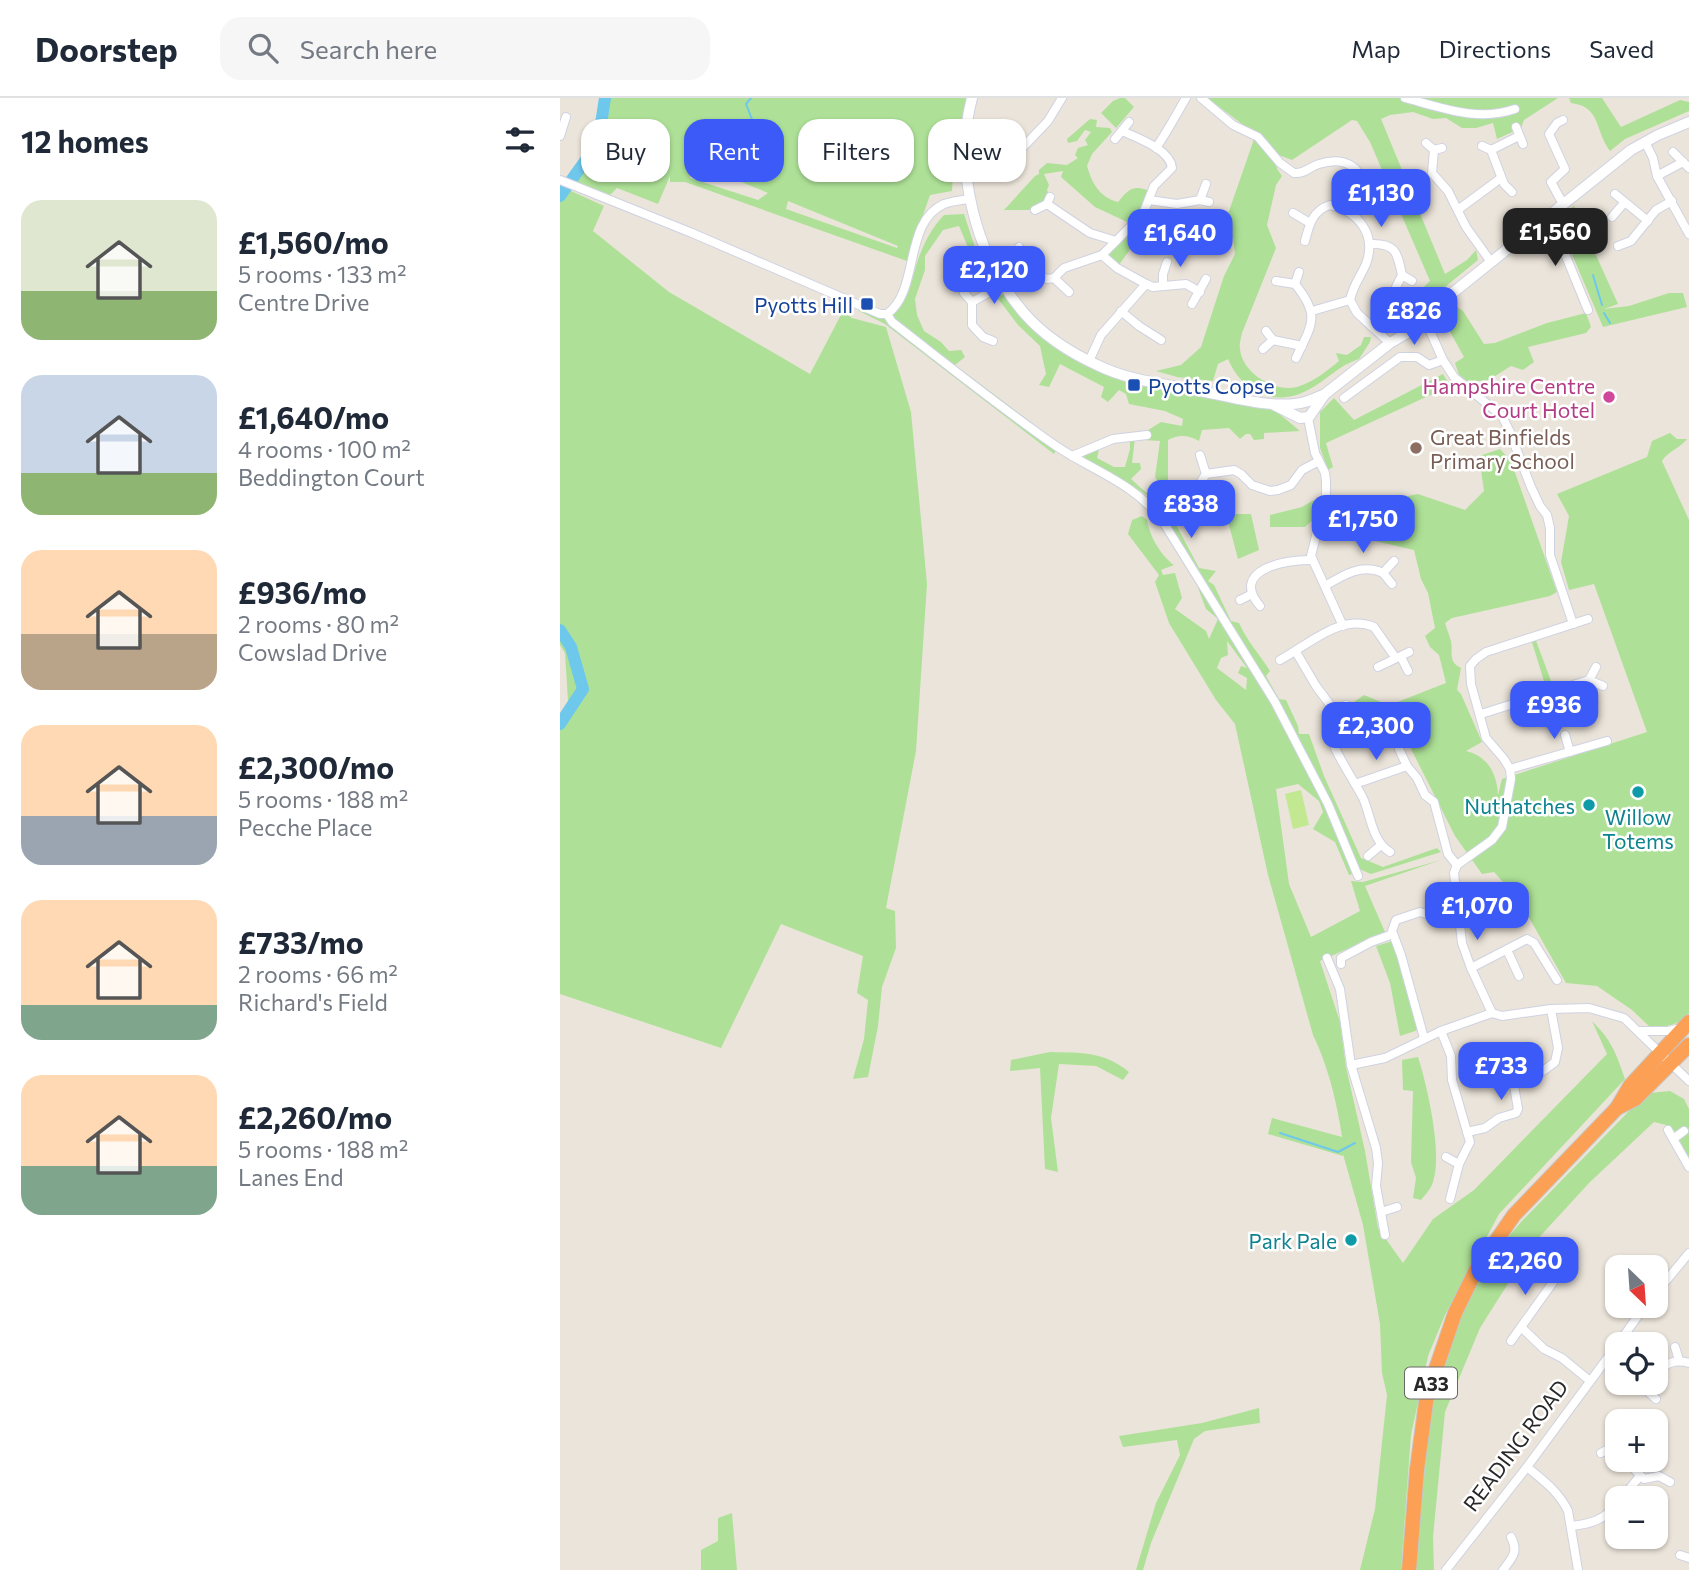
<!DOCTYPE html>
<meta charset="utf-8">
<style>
:root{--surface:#fff;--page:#f6f6f7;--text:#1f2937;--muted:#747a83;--line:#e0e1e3;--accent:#3b5af7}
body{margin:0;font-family:Commissioner,sans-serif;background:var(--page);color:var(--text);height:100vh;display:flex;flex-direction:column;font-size:26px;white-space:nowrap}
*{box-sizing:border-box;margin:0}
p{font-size:23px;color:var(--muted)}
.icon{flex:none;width:38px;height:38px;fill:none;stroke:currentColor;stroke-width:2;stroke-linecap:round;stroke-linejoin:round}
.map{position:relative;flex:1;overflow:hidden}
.panel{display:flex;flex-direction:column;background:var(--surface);width:560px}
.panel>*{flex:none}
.top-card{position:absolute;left:21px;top:21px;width:665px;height:63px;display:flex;gap:14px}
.needle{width:46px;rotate:155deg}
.buttons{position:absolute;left:1045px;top:1157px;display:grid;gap:14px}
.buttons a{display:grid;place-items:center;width:63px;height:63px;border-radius:14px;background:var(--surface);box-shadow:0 2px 5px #0004;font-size:35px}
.price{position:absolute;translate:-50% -60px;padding:0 16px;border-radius:14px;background:var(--accent);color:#fff;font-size:23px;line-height:46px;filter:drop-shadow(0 2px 4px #0008)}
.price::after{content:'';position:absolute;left:50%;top:42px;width:21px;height:16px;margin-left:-10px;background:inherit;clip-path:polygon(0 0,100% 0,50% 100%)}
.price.on{background:#222;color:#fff}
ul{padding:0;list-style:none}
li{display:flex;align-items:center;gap:21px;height:175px;padding:0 21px}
li span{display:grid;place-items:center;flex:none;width:196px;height:140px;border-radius:21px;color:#555}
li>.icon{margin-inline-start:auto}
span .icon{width:84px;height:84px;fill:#fffc;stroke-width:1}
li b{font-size:30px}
h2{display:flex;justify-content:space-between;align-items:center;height:84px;padding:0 21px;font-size:30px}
.pill{padding:0 24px;border-radius:21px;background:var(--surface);box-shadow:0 2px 5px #0004;font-size:24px;line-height:63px}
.pill.on{background:var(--accent);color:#fff}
header{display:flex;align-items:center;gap:42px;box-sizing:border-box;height:98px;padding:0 35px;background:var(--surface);border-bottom:2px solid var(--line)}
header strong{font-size:33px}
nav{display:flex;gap:38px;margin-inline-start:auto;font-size:24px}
.search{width:490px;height:63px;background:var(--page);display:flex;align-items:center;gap:18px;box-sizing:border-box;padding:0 24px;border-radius:21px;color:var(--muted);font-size:26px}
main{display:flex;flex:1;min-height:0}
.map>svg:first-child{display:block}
.green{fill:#aee197;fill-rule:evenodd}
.pitch{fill:#c2e892}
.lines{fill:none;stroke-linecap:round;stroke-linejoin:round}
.stream{stroke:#6ec8ec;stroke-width:2}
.river{stroke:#6ec8ec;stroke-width:12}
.street-casing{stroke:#cfd2e1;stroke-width:10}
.secondary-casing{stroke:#cfd2e1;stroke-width:12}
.highway-casing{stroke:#c7c7c7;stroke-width:16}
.street{stroke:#fff;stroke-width:8}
.secondary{stroke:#fff;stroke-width:10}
.highway{stroke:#fba054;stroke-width:14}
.transit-dot{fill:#1a4fb4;stroke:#fff;stroke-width:2.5}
.hotel-dot{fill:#d1479c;stroke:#fff;stroke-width:2.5}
.education-dot{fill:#8d6e63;stroke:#fff;stroke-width:2.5}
.culture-dot{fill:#0f9aa8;stroke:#fff;stroke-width:2.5}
.labels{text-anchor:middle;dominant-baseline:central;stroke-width:5;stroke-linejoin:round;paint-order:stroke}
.shield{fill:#fff;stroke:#686868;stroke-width:2}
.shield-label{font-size:19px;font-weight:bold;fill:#282828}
.transit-label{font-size:21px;fill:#164399;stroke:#fff;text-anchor:end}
.hotel-label{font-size:21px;fill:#b23c85;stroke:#fff;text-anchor:end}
.education-label{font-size:21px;fill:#785e54;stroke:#fff;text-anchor:start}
.culture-label{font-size:21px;fill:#0d838f;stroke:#fff;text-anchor:end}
.street-label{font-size:21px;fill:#282828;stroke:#fff}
</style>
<header>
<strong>Doorstep</strong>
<div class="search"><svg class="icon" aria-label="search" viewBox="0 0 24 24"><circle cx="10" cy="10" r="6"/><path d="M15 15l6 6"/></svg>Search here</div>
<nav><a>Map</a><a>Directions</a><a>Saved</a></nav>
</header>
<main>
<section class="panel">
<h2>12 homes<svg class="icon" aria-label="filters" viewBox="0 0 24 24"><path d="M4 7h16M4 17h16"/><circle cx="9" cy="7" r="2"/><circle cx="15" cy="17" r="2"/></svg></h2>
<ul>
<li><span style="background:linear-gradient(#dfe7d0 65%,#8fb573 0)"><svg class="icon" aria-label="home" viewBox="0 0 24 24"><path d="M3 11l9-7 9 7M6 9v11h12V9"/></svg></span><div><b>£1,560/mo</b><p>5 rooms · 133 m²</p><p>Centre Drive</p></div></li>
<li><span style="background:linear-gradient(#c9d6e8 70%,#8fb573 0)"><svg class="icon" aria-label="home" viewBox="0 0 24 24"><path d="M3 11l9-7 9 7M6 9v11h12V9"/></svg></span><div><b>£1,640/mo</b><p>4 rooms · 100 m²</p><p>Beddington Court</p></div></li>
<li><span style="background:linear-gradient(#ffd9b3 60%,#b9a48a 0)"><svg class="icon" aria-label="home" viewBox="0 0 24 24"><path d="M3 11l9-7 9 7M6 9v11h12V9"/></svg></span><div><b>£936/mo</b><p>2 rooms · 80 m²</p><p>Cowslad Drive</p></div></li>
<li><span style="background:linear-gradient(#ffd9b3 65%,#9aa5b1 0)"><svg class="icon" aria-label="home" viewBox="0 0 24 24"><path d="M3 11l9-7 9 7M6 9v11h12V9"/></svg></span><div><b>£2,300/mo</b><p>5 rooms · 188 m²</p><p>Pecche Place</p></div></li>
<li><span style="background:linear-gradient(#ffd9b3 75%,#7fa58c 0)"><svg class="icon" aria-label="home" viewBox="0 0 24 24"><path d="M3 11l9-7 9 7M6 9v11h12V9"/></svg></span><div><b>£733/mo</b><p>2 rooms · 66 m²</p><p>Richard's Field</p></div></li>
<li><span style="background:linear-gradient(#ffd9b3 65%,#7fa58c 0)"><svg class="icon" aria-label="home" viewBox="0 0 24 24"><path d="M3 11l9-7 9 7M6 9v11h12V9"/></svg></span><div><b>£2,260/mo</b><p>5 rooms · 188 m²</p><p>Lanes End</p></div></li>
</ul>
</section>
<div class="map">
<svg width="1129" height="1472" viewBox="0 0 1129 1472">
<rect width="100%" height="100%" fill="#ebe4da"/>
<g class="green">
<path d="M48,0H411L395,45L392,93L370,97L347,163L125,84H110V78L98,106L57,90L50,97L15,83L41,46ZM133,64L208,95L198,102L130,80ZM228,103L338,148L337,150L226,111Z"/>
<path d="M560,0H565L574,9L556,30L541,15L553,3Z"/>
<path d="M647,0H998L964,22L961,30L937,41L933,25L916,30H902L886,20L873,21L853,14L830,17L821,21L885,176L907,162L916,152L918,162L842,224L827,233L821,230L870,183L810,44L797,23L792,22L732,62L716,56L717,71L722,78L716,87L707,127L716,150L682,235C681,240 679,246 680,251C682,275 715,295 737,289C753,284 767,273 779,263L776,255L787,257L801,247L804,239H811L810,244L799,261C779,267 766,283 748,292C714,310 682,294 668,261L658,266L653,283L617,279L596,273L621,267L641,249L664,178L675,156L673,140L619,146L591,145L571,150L559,167L546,158L573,131L582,129L599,135L652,125L668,116L693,44V34Z"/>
<path d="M1009,0H1042L1061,29L1120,2L1129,4V13L1065,41L1050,53C1034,32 1042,9 1011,5Z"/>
<path d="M530,21L537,22L536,29L550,30L552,34L532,56L527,68C532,85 539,99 558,104C572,87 574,88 594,94L580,116L572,118L567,124L535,109L501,79L503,73L484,76L489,87L487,92L490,99L476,112H444L475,78L479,76V72L487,65L507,67L518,60L515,57L518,50L528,47L525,42L531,34L525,32L517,43L508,45L507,41Z"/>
<path d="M0,88L44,108L33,133L109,194L250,276L283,213L292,220L326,229L351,314L367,486L356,653L326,810L335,813L336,850L322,889L318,928L308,979L293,981L304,941L308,902L297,895L303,858L221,826L161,950L0,896V617L8,603L5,555L0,547Z"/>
<path d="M1014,108L1058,206L1044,211L1069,208L1109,195H1123L1127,209L1043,229L1005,140L996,126L997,121Z"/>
<path d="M404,116L416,152L432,185L430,187L410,154L399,128L383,132L365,158V172L355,201L357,217L364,233L381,244L389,253L401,252L405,259L395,267L472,325L497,350L494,356L325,226L299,213L300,209L330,218C351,206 352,174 361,154C366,141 374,127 384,117Z"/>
<path d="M447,196C467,224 483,243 513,260L711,309L740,333L704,335V341L694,342L690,336H686L680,341L669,330L642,332L639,343C628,337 619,336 608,342V383L600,387L595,379L600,343L583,342L585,334L601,324L622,328L623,321L605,313L569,306L566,296L559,292L548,304L541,299L544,289L500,266L489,289L479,287L486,276L480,248L458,227L436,198Z"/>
<path d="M894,207L903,213L924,246L935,245L987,225L1026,215L1031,229L1026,235L968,249L974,264L963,272L951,268L929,282L907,284L899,277L895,265L904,259L884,223Z"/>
<path d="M883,276L890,288L766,345L773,369L768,372L760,350V314L774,300L794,322Z"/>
<path d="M1110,335L1117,341H1127C1119,351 1108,353 1102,363L1129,422V915C1118,928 1106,929 1090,929L1072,912L1037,888L1006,885L959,802L934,774L922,776L895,738L845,639L844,629L823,628L775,638L767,633L777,616L804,597L821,604L835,605L886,585L879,557L870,549L865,538L875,530L868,495L861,481L854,452L785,436L765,437L766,408L785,411L858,396L905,412L924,393L919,358L940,351L951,363L997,494L990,498L892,520L885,525C887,531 889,537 891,543C893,555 888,564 901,570L897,592L901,596L922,644L906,653C928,658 937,676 938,697L942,681L1087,634L1034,486L1009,492L1001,464L1009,418L997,396L1087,359L1092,343Z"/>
<path d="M570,340H575L572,365H580L581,371L571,381L592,400L525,360L521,355L539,351L537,360L554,369H565L570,351Z"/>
<path d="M605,389L608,406L632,408V412L626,415L611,417L639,470L656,473L648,483L654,487L671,523L679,525C687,543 700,557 710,573L706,578L719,601L726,602L738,628L739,636H749L764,678L801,760L823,769L877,750L881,754L811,776L797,770L793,776L789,777L775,744L753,731L763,714L759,703L738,686L716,691L729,786L751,839L800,813L791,783L803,784L881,762L805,788L825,834L760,863L780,924L786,969L805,1053L818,1130L843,1165L873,1121L914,1092L1047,956L1032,923C1052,943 1056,955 1065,981L939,1116L885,1217L868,1258L851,1337L841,1472H800L815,1411L827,1297L822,1275L820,1226L803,1127L783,1056V1058L708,1036L712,1020L782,1039C777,1004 768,968 753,937L708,777L675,626L656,602L609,525L595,484L599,477L568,436L572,422L582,418L587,422C589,437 601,458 614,467L601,472L603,477L615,475L622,500L615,511L646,533L649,541L658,521L646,511L637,487L619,458L624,454L607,422V415L603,417L600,411L605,407L599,390ZM667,543L687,570L681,568L678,575L687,580L686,592L657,570L661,560L668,557Z"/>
<path d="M754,402L755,420L745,429H710V417L742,409Z"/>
<path d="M666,416H691L699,452L678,461Z"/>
<path d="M975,540L994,591L987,593L971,541Z"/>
<path d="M833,843L858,932L840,938L830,885L816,848Z"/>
<path d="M490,954C521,955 544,953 569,974L563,982L536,968L499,966L491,1020L498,1074L485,1071L480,970L450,973L451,962Z"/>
<path d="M858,959C867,987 883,1056 873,1084C871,1091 865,1097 861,1102L853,1100L856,1080L851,1064L853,993L843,992L842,962Z"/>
<path d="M1110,993L1124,1001L1129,1011V1062L1110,1028L1094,1024L1030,1084L973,1146L920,1230L885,1314L873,1439L874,1472H854L874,1289L895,1225L930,1161L961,1124L1069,1013L1090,995Z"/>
<path d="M699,1310L700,1325L645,1333L634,1341L591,1445L583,1472H576L596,1405L620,1357L617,1342L563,1349L559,1338L642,1325Z"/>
<path d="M172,1415L177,1472H141V1452L158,1443V1420Z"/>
</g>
<path class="pitch" d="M741,692L749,727L733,731L725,696Z"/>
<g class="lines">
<g class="stream">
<path d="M141,68L149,63L159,66L191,63L201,44L186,6L191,0"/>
<path d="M1033,177L1042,207"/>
<path d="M1044,215L1050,225"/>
<path d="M720,1035L778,1054L795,1045"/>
</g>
<g class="river">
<path d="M0,98L38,45L45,0"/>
<path d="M0,532L11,549L23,591L0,626"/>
</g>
<g class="street-casing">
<g id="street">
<path d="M641,0L673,27L698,39L720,65L734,75C745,76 749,69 759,66C784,58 804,68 804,96L792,115"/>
<path d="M845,0C882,10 918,24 955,11"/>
<path d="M1003,22L997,25L989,36L1005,71L991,84L1003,106"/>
<path d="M956,29L963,46"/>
<path d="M0,38L6,19"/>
<path d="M555,41L569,24"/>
<path d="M1085,44L1093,60L1097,78L1129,136"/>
<path d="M866,45L874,52L882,50"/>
<path d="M922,48L931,52L944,86L952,94"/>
<path d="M441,50L451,60"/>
<path d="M596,50C607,34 616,17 626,0"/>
<path d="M874,52L872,75L888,93L906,129L931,164"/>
<path d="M931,52L959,38"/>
<path d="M1113,54L1129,70"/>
<path d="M446,67L488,23L502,0"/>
<path d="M1097,78L1123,64"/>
<path d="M0,82L132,135L320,216H327L332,224C385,265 441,310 496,348C533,373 574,385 602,422L715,604L768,706L798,778"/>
<path d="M1055,96L1088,123"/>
<path d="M589,102L617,106L640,102L649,104"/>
<path d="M640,102L646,86"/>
<path d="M487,106L530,135L556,143"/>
<path d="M899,111L941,80"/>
<path d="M475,112L487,106L490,99"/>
<path d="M733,115L750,125"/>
<path d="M989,117L1028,212"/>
<path d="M1052,119L1064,105"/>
<path d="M745,143C749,127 753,112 770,107C798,113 817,136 806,166C800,180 794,185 790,202L752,213"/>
<path d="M810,146C836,145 837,154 842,177"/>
<path d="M1058,148L1071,143L1096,112L1112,103"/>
<path d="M459,149L471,174L487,181L494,180L504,170L542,157"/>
<path d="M494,180L509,194"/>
<path d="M716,183L735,186L739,174"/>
<path d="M586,186L593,189L626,186L640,194"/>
<path d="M735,186C761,218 752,226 736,260"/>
<path d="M603,188V176L607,164"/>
<path d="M836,189L842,177L852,183"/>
<path d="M404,195L412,204"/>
<path d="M790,202L797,215L830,245"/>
<path d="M632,206L646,181"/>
<path d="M561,213L579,228L601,242"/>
<path d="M327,216C360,193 343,124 384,106C392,103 402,102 411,101"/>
<path d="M866,224L883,262L894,279L942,318L949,332L971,389L980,408L987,417L990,430V457L1013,526"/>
<path d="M713,242L742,248"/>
<path d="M433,243L423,239L412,227V204L444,186"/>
<path d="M703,251L713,242L706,233"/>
<path d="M529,263L541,237L586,186L557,170L542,157L583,116L594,88L612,70C610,51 577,40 562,33"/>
<path d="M784,300L840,259H857L869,267L883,262"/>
<path d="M748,320L755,355L765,375L766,383V398L751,458L783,528"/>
<path d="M640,357L646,376"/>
<path d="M512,358L553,341L587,337"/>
<path d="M642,382L646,376L674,372L681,376L692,387L710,393L718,392L731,387L742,372L759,363"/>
<path d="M823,475L834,463"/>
<path d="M765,488C783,477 802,465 823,475L832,486"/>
<path d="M680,502L692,496"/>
<path d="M700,508C669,472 726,461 752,462"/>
<path d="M736,554L756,588L774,612"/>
<path d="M841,559L848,573"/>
<path d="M720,562C748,547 781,515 814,529L835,559"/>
<path d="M818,569L849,554"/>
<path d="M1036,569L1029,582L1043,588"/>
<path d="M921,616L1029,582"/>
<path d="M767,622L774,612L786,607"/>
<path d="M1005,637L1010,654"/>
<path d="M775,650C783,667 794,683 803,700C811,718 812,743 830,754"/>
<path d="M839,651L847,668L857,680L865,697L874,704L888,756L897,767"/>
<path d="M950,671L1047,643"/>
<path d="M795,686L847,668"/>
<path d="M808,758L821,747"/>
<path d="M897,767L932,742L942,729L951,681L950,671L944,661L926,640L911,586L910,568L916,561L926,554L1028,521"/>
<path d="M897,767L894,775L902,845L911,870L932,915"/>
<path d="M947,852L959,878"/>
<path d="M767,860L780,891L791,967L816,1050L818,1065L816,1088L825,1137"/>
<path d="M781,866V860L811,844L833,836"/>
<path d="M911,870L967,841L974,845L997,882"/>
<path d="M881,933L891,958L892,982L910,1044L899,1066L890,1101"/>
<path d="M1079,933H1108L1121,930"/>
<path d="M864,940L841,857L832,833L836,822L860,814L876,819L898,816"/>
<path d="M791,967L825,960L881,933L932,915L942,918L991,911L1029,910L1064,920L1129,983"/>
<path d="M953,982L983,973L995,964L998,950L991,911"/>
<path d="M1108,1032L1129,1069"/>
<path d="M907,1034L925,1030L939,1020L956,1015L958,1011L953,982L946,960"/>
<path d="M1113,1041L1124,1033"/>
<path d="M886,1059L899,1066"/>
<path d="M821,1114L837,1109"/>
<path d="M983,1173L994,1182"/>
<path d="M1096,1195L1129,1155"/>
<path d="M961,1229L984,1251L1002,1260L1030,1283"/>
<path d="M951,1243L1001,1173"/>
<path d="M1058,1246L1085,1208"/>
<path d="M1115,1249L1119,1262"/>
<path d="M1096,1274C1108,1265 1114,1261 1129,1265"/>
<path d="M1078,1291L1084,1290L1096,1301"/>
<path d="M1041,1355L1050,1350L1051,1343"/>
<path d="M1065,1362L1084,1381L1099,1378L1110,1384"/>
<path d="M967,1369C983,1382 999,1394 1008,1413L1018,1472"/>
<path d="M1062,1400L1080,1378"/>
<path d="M1011,1428C1031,1426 1044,1422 1057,1406"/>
<path d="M1120,1457L1129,1460"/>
<path d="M886,1472L967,1369L1057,1247"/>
<path d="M943,1472C952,1460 959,1454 951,1439"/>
</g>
</g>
<g class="secondary-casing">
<g id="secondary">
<path d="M412,0C393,71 416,159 464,215C483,237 511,255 537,267C569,283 606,286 640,293C670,299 716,312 745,304C752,302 758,299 765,296"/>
<path d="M714,307L740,320L749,319L765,296L830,245L866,224L870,215L890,197L1071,52L1098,37L1129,24"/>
</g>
</g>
<g class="highway-casing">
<g id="highway">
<path d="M1057,1010L1075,1001L1129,947"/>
<path d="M849,1472L857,1371L867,1297L895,1215L916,1172L954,1117L1057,1010L1070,988L1129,924"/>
</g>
</g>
<use href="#street" class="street"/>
<use href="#secondary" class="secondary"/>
<use href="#highway" class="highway"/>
</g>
<g class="transit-dot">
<rect x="300" y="199" width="14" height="14" rx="3.5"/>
<rect x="567" y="280" width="14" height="14" rx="3.5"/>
</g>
<circle class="hotel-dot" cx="1049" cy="299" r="7"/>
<circle class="education-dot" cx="856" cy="350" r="7"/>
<g class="culture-dot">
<circle cx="1078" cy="694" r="7"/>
<circle cx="1029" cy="707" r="7"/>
<circle cx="791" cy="1142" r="7"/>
</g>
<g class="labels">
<rect class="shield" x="845" y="1269.5" width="52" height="31" rx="5"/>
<g class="shield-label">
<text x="871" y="1285">A33</text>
</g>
<g class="transit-label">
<text x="293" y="206">Pyotts Hill</text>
<text x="588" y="287" text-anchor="start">Pyotts Copse</text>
</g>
<g class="hotel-label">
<text x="1035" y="287">Hampshire Centre<tspan x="1035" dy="24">Court Hotel</tspan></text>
</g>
<g class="education-label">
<text x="870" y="338">Great Binfields<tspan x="870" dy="24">Primary School</tspan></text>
</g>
<g class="culture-label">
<text x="1015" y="707">Nuthatches</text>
<text x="1078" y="718" text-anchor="middle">Willow<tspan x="1078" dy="24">Totems</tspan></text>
<text x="777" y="1142">Park Pale</text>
</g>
<g class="street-label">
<text transform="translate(955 1347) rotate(-53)">READING ROAD</text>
</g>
</g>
</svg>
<div class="buttons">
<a><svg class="needle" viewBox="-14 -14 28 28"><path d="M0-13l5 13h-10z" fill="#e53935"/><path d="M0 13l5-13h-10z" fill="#747a83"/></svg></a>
<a><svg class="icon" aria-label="locate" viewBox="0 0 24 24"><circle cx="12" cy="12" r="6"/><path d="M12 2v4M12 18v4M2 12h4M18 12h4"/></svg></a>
<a>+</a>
<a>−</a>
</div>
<b class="price" style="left:821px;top:131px">£1,130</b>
<b class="price on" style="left:995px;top:170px">£1,560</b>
<b class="price" style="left:620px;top:171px">£1,640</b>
<b class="price" style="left:434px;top:208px">£2,120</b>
<b class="price" style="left:854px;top:249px">£826</b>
<b class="price" style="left:631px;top:442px">£838</b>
<b class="price" style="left:803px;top:457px">£1,750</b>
<b class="price" style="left:994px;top:643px">£936</b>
<b class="price" style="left:816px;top:664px">£2,300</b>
<b class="price" style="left:917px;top:844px">£1,070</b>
<b class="price" style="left:941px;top:1004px">£733</b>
<b class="price" style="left:965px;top:1199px">£2,260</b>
<div class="top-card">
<a class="pill">Buy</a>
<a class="pill on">Rent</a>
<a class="pill">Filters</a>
<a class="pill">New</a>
</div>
</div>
</main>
